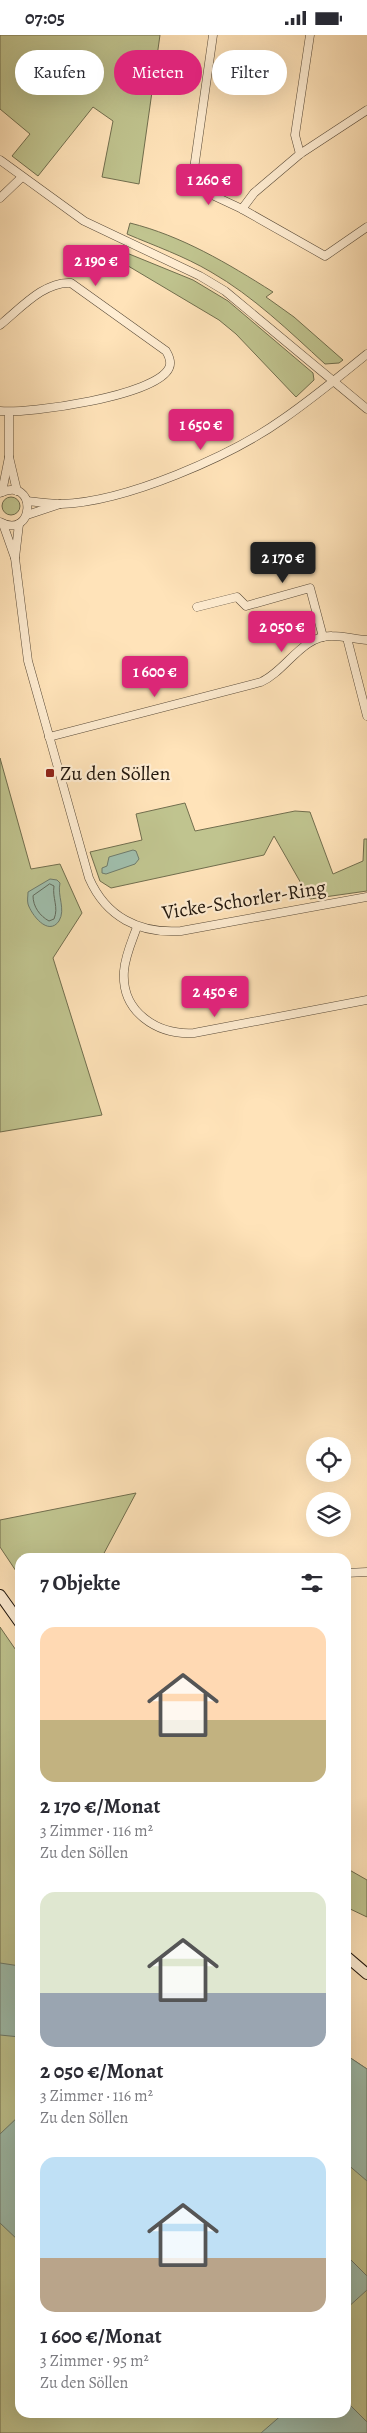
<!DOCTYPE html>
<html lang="de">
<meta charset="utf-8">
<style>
:root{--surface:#fff;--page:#f2f2f3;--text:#2b2b33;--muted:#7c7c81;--accent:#db2777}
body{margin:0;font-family:Alegreya,serif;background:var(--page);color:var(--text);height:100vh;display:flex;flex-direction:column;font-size:19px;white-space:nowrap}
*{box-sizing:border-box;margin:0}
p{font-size:16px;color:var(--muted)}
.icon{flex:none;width:28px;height:28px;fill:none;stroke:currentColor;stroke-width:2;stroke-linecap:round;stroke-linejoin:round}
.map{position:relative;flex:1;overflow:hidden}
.side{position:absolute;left:15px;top:1518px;width:336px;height:865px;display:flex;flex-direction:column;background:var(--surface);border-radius:15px;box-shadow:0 5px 20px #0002}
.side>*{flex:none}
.hud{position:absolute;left:15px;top:15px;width:338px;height:45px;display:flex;gap:10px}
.controls{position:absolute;left:306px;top:1402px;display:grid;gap:10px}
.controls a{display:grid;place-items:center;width:45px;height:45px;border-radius:50%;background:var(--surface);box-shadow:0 5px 20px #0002;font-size:25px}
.price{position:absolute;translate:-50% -42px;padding:0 11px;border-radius:5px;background:var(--accent);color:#fff;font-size:16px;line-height:32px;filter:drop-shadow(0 1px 2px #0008)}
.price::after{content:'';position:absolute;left:50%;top:30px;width:15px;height:11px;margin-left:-8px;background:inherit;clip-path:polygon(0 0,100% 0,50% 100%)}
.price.selected{background:#222;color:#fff}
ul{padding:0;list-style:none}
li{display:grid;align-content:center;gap:10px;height:265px;padding:0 25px}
li span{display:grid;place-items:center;height:155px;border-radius:15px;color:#555}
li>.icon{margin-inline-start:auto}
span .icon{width:90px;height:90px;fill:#fffc;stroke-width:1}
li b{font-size:21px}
h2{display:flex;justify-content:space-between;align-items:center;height:60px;padding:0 25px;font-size:21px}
.tag{padding:0 18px;border-radius:22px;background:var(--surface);box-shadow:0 5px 20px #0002;font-size:18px;line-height:45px}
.tag.selected{background:var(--accent);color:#fff}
.status{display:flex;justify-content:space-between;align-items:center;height:35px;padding:0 25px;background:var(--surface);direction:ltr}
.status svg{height:14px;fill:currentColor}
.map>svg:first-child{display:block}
.green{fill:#c0c48f;stroke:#716e4e}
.water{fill:#a0beac;stroke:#6e7b6c}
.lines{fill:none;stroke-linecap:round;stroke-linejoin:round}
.shore{stroke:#616a5c;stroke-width:1}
.minor-casing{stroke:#594a38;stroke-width:9}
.secondary-casing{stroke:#22170d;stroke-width:12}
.minor{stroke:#ffedd2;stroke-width:8}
.secondary{stroke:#ffedd2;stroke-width:10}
.poi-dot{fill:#8f2418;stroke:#ffedd2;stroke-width:2}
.labels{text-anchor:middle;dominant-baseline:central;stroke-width:4.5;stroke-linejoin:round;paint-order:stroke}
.poi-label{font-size:20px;fill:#22170d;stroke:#ffedd2;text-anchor:start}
.street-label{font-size:20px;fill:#22170d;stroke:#ffedd2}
</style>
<div class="status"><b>07:05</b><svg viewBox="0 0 49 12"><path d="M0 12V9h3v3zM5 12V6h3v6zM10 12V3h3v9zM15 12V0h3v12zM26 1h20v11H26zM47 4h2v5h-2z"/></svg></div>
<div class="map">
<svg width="367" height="2398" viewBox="0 0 367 2398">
<rect width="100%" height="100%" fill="#ffe3b9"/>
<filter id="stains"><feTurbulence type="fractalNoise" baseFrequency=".004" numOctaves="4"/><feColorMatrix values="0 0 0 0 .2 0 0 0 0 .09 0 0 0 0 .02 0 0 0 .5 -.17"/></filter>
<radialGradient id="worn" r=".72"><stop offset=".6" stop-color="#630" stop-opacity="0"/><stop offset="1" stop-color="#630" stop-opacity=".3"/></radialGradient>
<g class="green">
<path d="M0,0H160L139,149L102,142L113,86L93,72L38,141L12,121L30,99L0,74Z"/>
<path d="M130,188C182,201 227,228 273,257L266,262L294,282L343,325L339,328L325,329C289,296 253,261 211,237C184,221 155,211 127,199Z"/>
<path d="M112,212L193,245L228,266L313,338L314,345L296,362L236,299L219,285L108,219Z"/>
<circle cx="11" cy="471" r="9"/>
<path d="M0,723L31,834L60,829L82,878L53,923L102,1080L0,1097Z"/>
<path d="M185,768L195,796L295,776L310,777L333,839L363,826L364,804H367V856L310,864L274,801L264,820L111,853L100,846L90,817L142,805L136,779Z"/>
<path d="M136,1458L102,1522H20V1542L0,1512V1485Z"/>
<path d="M0,1592L20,1621V2378H346V2020L367,2034V2398H0Z"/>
<path d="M346,1833L367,1845V1882L346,1872Z"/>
</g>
<g class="water">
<path d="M133,815L136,816L139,824L135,829L106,839L102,838V833L107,831L109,822Z"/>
<path d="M50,844L57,845L60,848C57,861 66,874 59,886C48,902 31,879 28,869C27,865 28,861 28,857Z"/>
<path d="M0,1928L20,1931V2002L0,2000Z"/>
<path d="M346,2020L367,2034V2146L346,2128Z"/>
<path d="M20,2080V2207L0,2188V2099Z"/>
<path d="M346,2220L367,2241V2255L346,2274Z"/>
<path d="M346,2366L367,2387V2398H261L284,2378H346Z"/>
</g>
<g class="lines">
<path class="shore" d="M50,849L54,851C52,863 59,872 54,884L49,886C40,881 33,872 33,861Z"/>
<g class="minor-casing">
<g id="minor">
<path d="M213,0L192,148L195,152L242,174L325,221L367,192"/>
<path d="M300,119L295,100L310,0"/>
<path d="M0,125L84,186L200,241L225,256L367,374"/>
<path d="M0,163L22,142"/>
<path d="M242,174L254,158L300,119L367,75"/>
<path d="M0,290C20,274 44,246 71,248L166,316C169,321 172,327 169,333C156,361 29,379 0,376"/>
<path d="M9,377V422L17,456"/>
<path d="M2,457L9,422"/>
<path d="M0,458C38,440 35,506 0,487"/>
<path d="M27,466C38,467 51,469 61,469C126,467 231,421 283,384C312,364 340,341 367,319"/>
<path d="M27,480L60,469"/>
<path d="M3,489L15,523"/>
<path d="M19,489L15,523L28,626L89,843C106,882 139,899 181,896L367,862"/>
<path d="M197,572L237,562L246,571L310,553L323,602"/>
<path d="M347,603L367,681"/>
<path d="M49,702L261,647C286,636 302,600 332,601C343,601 355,604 367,605"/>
<path d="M137,892C132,906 125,921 124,936C121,977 157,1000 194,998L367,965"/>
<path d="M346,1538L367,1537"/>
</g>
</g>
<g class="secondary-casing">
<g id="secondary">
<path d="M0,1560L20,1588"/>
<path d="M346,1921L367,1939"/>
</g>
</g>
<use href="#minor" class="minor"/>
<use href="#secondary" class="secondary"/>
</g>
<rect class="poi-dot" x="45" y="733" width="10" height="10" rx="2.5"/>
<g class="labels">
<g class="poi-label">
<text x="60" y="738">Zu den Söllen</text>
</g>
<g class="street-label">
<text transform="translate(244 865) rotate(-9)">Vicke-Schorler-Ring</text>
</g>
</g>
<rect width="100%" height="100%" filter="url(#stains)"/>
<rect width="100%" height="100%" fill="url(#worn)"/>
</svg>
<div class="controls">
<a><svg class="icon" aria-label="locate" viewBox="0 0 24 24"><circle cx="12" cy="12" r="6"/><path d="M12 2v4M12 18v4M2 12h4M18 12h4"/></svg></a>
<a><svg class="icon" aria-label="layers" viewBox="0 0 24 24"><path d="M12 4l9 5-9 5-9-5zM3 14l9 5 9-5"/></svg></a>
</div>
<b class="price" style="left:209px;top:171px">1 260 €</b>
<b class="price" style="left:96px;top:252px">2 190 €</b>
<b class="price" style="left:201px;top:416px">1 650 €</b>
<b class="price selected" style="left:283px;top:549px">2 170 €</b>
<b class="price" style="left:282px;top:618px">2 050 €</b>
<b class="price" style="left:155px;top:663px">1 600 €</b>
<b class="price" style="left:215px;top:983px">2 450 €</b>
<div class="hud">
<a class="tag">Kaufen</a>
<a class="tag selected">Mieten</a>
<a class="tag">Filter</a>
</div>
<section class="side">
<h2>7 Objekte<svg class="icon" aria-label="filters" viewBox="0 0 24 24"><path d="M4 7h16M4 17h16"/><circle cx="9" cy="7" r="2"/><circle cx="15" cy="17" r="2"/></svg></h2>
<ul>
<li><span style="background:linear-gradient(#ffd9b3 60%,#c2b280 0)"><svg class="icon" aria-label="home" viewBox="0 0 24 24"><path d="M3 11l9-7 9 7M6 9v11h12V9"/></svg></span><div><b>2 170 €/Monat</b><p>3 Zimmer · 116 m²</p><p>Zu den Söllen</p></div></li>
<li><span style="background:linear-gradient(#dfe7d0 65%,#9aa5b1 0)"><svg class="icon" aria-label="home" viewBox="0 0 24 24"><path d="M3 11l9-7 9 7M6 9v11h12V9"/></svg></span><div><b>2 050 €/Monat</b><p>3 Zimmer · 116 m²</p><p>Zu den Söllen</p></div></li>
<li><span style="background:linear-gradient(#bfe0f5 65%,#b9a48a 0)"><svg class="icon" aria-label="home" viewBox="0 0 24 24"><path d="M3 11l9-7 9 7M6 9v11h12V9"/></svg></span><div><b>1 600 €/Monat</b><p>3 Zimmer · 95 m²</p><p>Zu den Söllen</p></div></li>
</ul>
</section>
</div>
